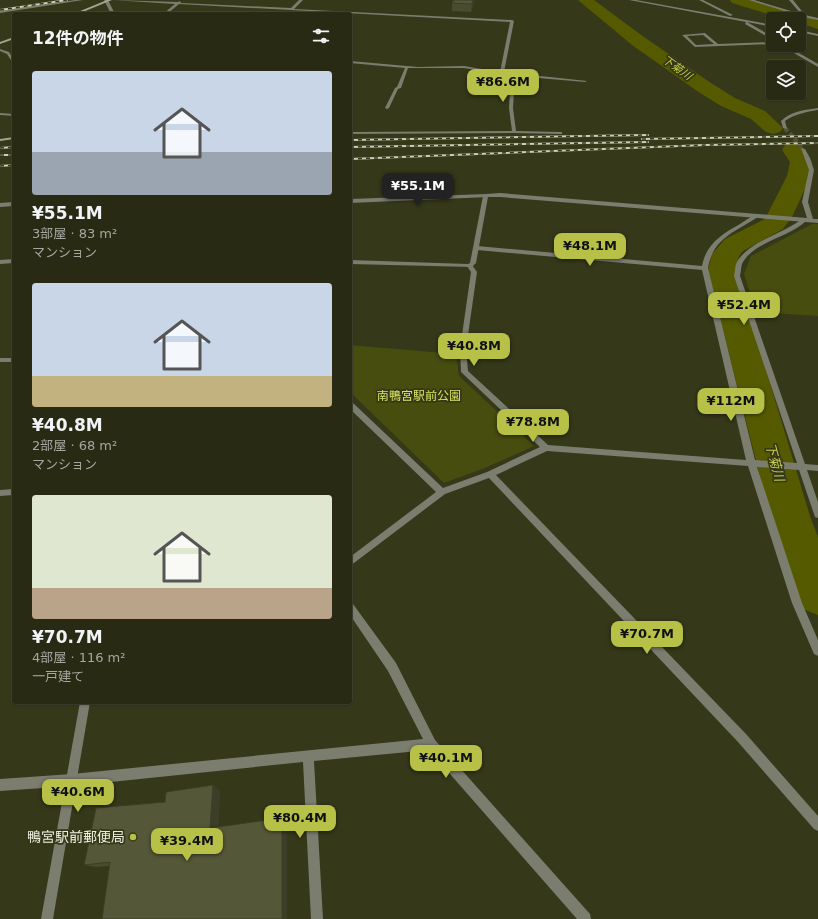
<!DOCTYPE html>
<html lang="ja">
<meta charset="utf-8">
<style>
:root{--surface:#282a13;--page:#343621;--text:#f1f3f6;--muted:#a5a7a0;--line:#444633;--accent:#b7c148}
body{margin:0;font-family:"DejaVu Sans","Noto Sans JP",sans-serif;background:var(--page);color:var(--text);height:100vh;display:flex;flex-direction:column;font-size:15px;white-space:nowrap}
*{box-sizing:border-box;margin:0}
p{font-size:13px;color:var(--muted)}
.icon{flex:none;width:22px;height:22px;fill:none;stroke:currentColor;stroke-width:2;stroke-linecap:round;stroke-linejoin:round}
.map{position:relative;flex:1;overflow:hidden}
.drawer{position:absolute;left:12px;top:12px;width:340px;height:692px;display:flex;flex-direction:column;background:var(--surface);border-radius:4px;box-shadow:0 1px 3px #0004,0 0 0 1px var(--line)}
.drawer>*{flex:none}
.fabs{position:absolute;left:766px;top:12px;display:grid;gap:8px}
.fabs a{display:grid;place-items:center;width:40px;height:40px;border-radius:4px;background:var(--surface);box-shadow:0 1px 3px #0004,0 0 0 1px var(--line);font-size:20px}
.price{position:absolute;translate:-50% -34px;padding:0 9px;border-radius:8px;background:var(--accent);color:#111;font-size:13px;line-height:26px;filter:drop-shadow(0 1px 2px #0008)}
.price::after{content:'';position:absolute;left:50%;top:24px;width:12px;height:9px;margin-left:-6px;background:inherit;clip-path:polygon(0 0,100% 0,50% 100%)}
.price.current{background:#222;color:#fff}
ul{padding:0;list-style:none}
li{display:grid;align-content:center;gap:8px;height:212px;padding:0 20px}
li span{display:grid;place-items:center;height:124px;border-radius:4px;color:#555}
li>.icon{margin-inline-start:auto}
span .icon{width:72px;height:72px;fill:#fffc;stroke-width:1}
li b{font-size:17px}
h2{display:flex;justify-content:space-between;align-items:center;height:48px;padding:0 20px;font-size:17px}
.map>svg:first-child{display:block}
.green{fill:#474c0f}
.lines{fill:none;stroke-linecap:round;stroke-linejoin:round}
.river{fill:#555a01;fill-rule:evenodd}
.tertiary-tunnel{stroke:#515436;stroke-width:4.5;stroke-dasharray:4.5 2.5;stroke-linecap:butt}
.minor{fill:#7b7d6f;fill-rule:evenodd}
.tertiary{fill:#7b7d6f;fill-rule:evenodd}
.secondary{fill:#a3a68e;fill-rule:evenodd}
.rail-casing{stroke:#cccfb9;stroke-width:2}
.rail{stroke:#353819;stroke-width:1.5;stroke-dasharray:4;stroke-linecap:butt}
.wall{fill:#494c30}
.shaded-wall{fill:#3c3e27}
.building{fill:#555838;stroke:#3c3e27}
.poi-dot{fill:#b7c148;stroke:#353819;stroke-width:1.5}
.labels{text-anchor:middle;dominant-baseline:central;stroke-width:3.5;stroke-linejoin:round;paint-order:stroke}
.far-water-label{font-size:11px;font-style:italic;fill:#c4ce48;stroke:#353819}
.park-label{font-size:12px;fill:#d7e35f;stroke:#353819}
.water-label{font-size:13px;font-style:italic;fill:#c4ce48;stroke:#353819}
.near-poi-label{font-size:14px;fill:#edf0dd;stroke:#353819;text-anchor:end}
</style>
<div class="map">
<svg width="818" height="919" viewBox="0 0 818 919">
<rect width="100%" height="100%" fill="#353819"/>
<g class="green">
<path d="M812,224H818V316L756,312L744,274L751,256Z"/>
<path d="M350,345L456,354L459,376L534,446L485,468L444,483L350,392Z"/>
</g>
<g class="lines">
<g class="river">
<path d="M578,0H594L644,37L711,83L735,98L765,111L783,128L780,132L773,134L766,132L751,119L721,106L697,91L632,45Z"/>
<path d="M730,0H753L818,19V29L799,23V19H784L732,3Z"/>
<path d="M793,143L801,145L812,162L811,176L793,215L783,229L743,251L739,256L736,270L810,516L818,537V615L803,609L796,595L770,516L708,270L712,254L725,239L765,219L767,215L787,176L790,162L782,150L785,145Z"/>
</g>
<path class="tertiary-tunnel" d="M785,128L803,149"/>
<g class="minor">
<path d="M75,0H83L0,13V11Z"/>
<path d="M104,0H108L115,14H111Z"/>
<path d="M112,0L178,2L180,1L181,3L291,8L299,0H303L294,9L512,20L514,21L504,72L587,81L585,82L515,76L513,108L516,131L562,132V134H560L514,133L350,134V132L512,131L509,108L511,76L464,68H408L401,88L398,89L389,108L387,109L385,108L395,88L397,87L405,68L350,63V61L418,67L464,66L500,72L510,22L179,4L167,14H163L175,4Z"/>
<path d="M629,0H636L773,25V27L747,22L773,37V40L745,24L746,22Z"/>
<path d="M699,0H703L733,15L730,16Z"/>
<path d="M749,0H754L801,14L789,0H793L805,15L818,18V20L803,17Z"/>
<path d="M799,30L818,34V36L799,32Z"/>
<path d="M705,33L718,44L773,42V44L695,47L682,35ZM703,35L714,44L696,45L687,36Z"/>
<path d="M780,45H785L818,64V67Z"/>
<path d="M0,49L9,52L14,60V65L7,54L0,51Z"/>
<path d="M0,113L14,114V116L0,115Z"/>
<path d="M486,194L489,196L488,197L350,203V199Z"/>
<path d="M14,202V206L0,207V203Z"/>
<path d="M756,214L758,215V217C735,232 713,238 708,268L755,460L797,463L734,276C735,272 735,267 736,264C746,242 783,234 802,219L807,220C790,238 753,241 742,264C741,267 741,272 740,276L805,464L818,465V471L807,470L818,502V518L815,517L814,514L799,470L757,467L802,603L818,640V656L814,654L792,603L748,466L547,451L496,475L746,734L818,816V831L814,829L738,742L489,478L445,494L350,566V557L436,492L350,409V402L353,403L443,488L487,472L540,447L461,372L460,349L471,272L467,266L468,265H472L477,272L466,349L468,371L548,445L746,460L702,270L477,250L474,248L477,246L702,266C706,244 722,234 740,224C745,221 750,217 756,214Z"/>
<path d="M14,259V263L0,264V260Z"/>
<path d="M14,489V495L0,496V490Z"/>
<path d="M350,603L353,604L396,663L435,740L590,914L591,919H577L429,750L314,761L323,919H311L303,762L72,786L0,791V779L72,774L423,739L388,671L350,615Z"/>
</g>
<g class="tertiary">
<path d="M818,108V110C806,112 795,114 785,121L787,129L783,128L781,121C791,111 805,110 818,108Z"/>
<path d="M801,148L805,149L810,158L814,170L808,202L813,219H818V223L500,197H488L476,263L472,267L350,264V260L468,264L470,263L483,196L486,194L500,193L807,218L802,202L809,170Z"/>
<rect x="0" y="358" width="14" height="4"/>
<path d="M80,702H90L53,919H41Z"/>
</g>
<g class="secondary">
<path d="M107,0H112L78,14H73Z"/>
<path d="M14,37V39L0,44V42Z"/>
<path d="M14,137V139L0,141V139Z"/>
</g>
<g class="rail-casing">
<g id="rail">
<path d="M0,10L67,0"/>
<path d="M642,139L818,136"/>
<path d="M350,140L648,135"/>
<path d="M350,147L648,142"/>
<path d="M0,148L14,147"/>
<path d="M0,155H14"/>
<path d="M350,159L705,145L818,143"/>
<path d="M0,166L14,165"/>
</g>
</g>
<use href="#rail" class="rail"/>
</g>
<g class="wall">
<path d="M454,0H475L471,12L452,11V3Z"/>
<path d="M220,790L218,827L282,818L287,822V919H102L110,866L97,867L84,865L165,802Z"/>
</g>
<g class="shaded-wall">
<path d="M473,0H475L471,12L472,4Z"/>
<path d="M213,785L220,790L218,832L210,828Z"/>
<path d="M282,818L287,822V919H282Z"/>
</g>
<g class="building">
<path d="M454,0H473L472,4L452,3Z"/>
<path d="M213,785L210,828L282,818V919H102L110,862L84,865L96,808L165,802L166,792Z"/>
</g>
<circle class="poi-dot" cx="133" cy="837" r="4"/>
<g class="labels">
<g class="far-water-label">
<text transform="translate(677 68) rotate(36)">下菊川</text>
</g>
<g class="park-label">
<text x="419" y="396">南鴨宮駅前公園</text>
</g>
<g class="water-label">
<text transform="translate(775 462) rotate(75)">下菊川</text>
</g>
<g class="near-poi-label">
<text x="125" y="837">鴨宮駅前郵便局</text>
</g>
</g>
</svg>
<div class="fabs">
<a><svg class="icon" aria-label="locate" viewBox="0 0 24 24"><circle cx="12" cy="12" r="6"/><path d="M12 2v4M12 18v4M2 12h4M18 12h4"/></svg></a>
<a><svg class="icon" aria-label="layers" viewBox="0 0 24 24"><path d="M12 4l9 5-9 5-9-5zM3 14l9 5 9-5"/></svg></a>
</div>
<b class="price" style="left:503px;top:103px">¥86.6M</b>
<b class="price current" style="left:418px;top:207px">¥55.1M</b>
<b class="price" style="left:590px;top:267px">¥48.1M</b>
<b class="price" style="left:744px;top:326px">¥52.4M</b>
<b class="price" style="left:474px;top:367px">¥40.8M</b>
<b class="price" style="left:731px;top:422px">¥112M</b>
<b class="price" style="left:533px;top:443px">¥78.8M</b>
<b class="price" style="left:647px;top:655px">¥70.7M</b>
<b class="price" style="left:446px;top:779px">¥40.1M</b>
<b class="price" style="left:78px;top:813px">¥40.6M</b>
<b class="price" style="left:300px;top:839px">¥80.4M</b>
<b class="price" style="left:187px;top:862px">¥39.4M</b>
<section class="drawer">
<h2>12件の物件<svg class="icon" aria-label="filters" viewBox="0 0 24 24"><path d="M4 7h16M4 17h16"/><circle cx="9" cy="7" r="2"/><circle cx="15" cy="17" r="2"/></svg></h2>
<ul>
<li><span style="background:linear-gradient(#c9d6e8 65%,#9aa5b1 0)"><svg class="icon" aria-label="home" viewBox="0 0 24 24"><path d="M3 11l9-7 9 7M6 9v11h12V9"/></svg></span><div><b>¥55.1M</b><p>3部屋 · 83 m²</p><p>マンション</p></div></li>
<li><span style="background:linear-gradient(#c9d6e8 75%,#c2b280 0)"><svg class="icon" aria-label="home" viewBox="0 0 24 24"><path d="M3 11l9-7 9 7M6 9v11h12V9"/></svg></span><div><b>¥40.8M</b><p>2部屋 · 68 m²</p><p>マンション</p></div></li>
<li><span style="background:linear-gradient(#dfe7d0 75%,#b9a48a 0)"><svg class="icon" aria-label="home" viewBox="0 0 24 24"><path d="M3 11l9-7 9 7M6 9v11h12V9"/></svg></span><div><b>¥70.7M</b><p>4部屋 · 116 m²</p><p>一戸建て</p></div></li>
</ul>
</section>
</div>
